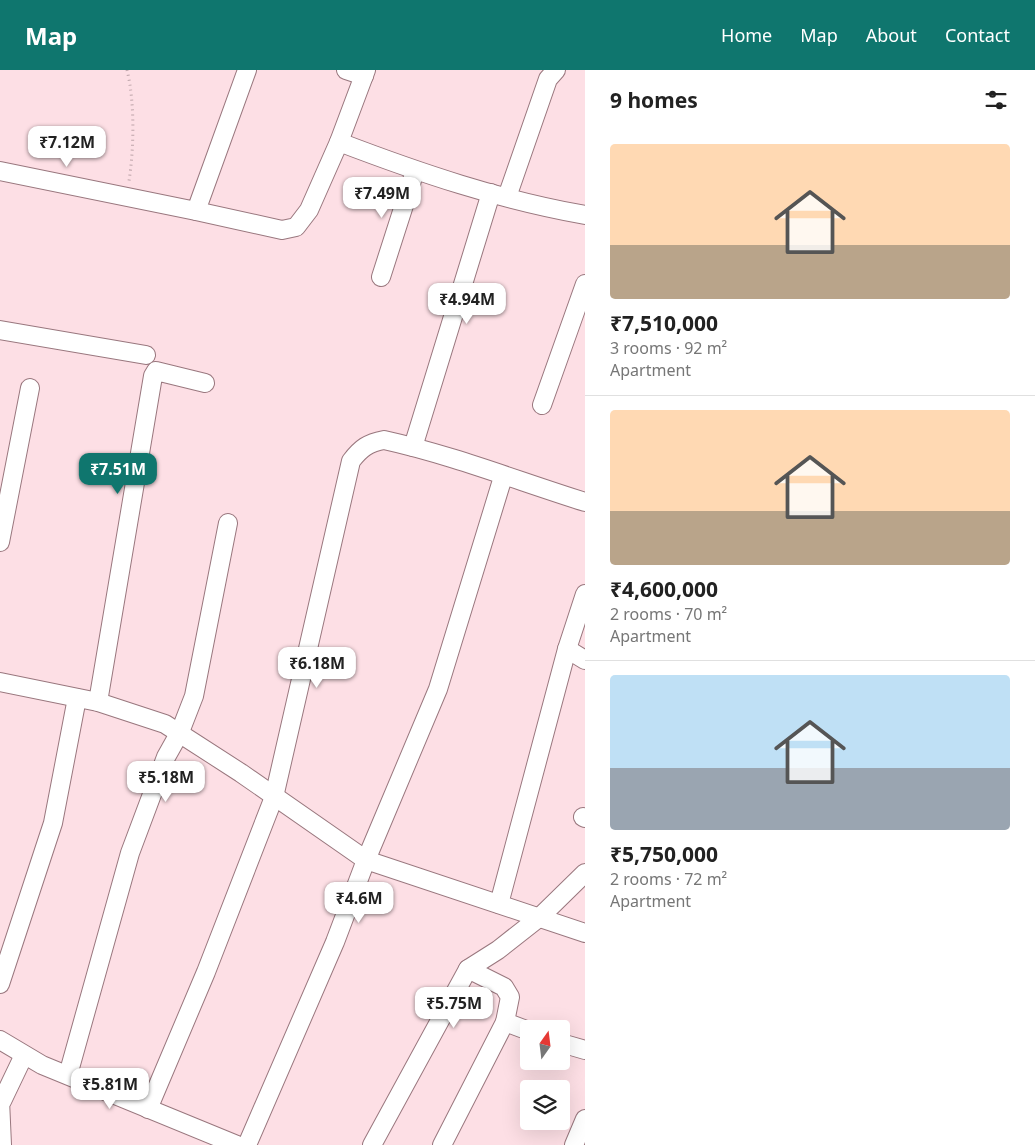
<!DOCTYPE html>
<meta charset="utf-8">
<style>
:root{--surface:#fff;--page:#f2f2f2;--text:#222;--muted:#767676;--line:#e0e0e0;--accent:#0f766e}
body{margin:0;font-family:"Noto Sans",sans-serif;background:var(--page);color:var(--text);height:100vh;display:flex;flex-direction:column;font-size:19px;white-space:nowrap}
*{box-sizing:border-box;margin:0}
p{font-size:16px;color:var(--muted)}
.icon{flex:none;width:28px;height:28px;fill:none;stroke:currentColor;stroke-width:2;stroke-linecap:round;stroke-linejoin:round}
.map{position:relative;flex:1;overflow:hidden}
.sheet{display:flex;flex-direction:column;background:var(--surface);width:450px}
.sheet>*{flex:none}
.needle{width:32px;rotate:14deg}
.controls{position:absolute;left:520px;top:950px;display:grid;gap:10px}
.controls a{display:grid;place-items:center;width:50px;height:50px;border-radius:5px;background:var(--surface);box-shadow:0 5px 20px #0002;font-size:25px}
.price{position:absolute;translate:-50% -42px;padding:0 11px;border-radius:10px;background:#fff;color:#222;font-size:16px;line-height:32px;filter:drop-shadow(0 1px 2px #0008)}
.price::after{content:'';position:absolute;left:50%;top:30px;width:15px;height:11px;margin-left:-8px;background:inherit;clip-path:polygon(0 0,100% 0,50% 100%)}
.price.current{background:var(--accent);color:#fff}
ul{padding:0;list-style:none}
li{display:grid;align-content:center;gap:10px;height:265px;padding:0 25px}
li+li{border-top:1px solid var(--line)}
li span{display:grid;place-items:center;height:155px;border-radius:5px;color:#555}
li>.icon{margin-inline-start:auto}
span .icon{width:90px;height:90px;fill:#fffc;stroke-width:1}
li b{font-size:21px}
h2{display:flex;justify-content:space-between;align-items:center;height:60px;padding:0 25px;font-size:21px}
header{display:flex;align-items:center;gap:30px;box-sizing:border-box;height:70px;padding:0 25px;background:var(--accent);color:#fff}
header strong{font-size:24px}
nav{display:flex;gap:28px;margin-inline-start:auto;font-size:18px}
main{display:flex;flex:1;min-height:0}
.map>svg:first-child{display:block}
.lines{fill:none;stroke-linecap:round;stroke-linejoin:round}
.minor-casing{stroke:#99777e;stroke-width:20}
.path{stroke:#bda4a9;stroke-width:3;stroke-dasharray:1 4;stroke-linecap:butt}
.minor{stroke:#fff;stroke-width:18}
</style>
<header>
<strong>Map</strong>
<nav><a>Home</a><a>Map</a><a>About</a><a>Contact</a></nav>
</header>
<main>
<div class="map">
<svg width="585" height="1075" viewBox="0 0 585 1075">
<rect width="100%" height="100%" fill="#fddfe5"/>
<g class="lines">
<g class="minor-casing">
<g id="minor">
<path d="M346,0L364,6"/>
<path d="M339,72C420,103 500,130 585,145"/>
<path d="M0,101L196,141L247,0"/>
<path d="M507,127L548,9L556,0"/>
<path d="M196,141L282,160L296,157L309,140L339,72L366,0"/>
<path d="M381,207L415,101"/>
<path d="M0,260L146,285"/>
<path d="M542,335L585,214"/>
<path d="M413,377L491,123"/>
<path d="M0,472L30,318"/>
<path d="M567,579L585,590"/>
<path d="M0,612L98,632L165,654L241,703L366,790L585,863"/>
<path d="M98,632L153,306L156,301L205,313"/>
<path d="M583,747L585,748"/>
<path d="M499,834L567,579L585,524"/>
<path d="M0,914L53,753L77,628"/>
<path d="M505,952L529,961"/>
<path d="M0,970L42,995L237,1075"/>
<path d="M561,973L585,980"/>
<path d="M68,1005L130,783L166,687L180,662L194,626L228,453"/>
<path d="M0,1030L2,1075"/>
<path d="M2,1031L24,985"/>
<path d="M148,1039L206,902L274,727L351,391C361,378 368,373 384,370C452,385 518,411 585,432"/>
<path d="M247,1075L335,872L366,790L438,619L503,407"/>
<path d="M372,1075L468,899L498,880L540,847L585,803"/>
<path d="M442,1075L505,952L510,927L504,917L468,899"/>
<path d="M574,1075L585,1049"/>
</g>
</g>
<path class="path" d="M127,0C135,32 134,79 129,111"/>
<use href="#minor" class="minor"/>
</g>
</svg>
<div class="controls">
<a><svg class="needle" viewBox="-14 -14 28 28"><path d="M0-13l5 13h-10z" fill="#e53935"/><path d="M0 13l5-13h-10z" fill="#767676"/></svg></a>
<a><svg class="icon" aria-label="layers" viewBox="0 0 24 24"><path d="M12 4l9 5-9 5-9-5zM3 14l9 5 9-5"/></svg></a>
</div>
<b class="price" style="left:67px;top:98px">₹7.12M</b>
<b class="price" style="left:382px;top:149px">₹7.49M</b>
<b class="price" style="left:467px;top:255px">₹4.94M</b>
<b class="price current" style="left:118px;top:425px">₹7.51M</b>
<b class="price" style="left:317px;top:619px">₹6.18M</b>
<b class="price" style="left:166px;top:733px">₹5.18M</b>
<b class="price" style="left:359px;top:854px">₹4.6M</b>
<b class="price" style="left:454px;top:959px">₹5.75M</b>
<b class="price" style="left:110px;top:1040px">₹5.81M</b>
</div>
<section class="sheet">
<h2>9 homes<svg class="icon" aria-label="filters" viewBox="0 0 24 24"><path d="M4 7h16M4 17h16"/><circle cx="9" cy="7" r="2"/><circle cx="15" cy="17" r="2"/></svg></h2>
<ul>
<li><span style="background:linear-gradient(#ffd9b3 65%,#b9a48a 0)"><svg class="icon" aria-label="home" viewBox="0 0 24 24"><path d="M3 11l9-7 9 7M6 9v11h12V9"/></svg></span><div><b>₹7,510,000</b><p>3 rooms · 92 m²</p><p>Apartment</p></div></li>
<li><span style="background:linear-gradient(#ffd9b3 65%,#b9a48a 0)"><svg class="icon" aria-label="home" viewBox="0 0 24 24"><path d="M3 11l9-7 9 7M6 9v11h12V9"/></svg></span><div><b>₹4,600,000</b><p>2 rooms · 70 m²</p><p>Apartment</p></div></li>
<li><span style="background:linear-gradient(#bfe0f5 60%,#9aa5b1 0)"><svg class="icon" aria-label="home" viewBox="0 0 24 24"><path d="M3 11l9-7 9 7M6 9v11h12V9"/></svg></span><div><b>₹5,750,000</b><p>2 rooms · 72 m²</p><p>Apartment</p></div></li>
</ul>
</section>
</main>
